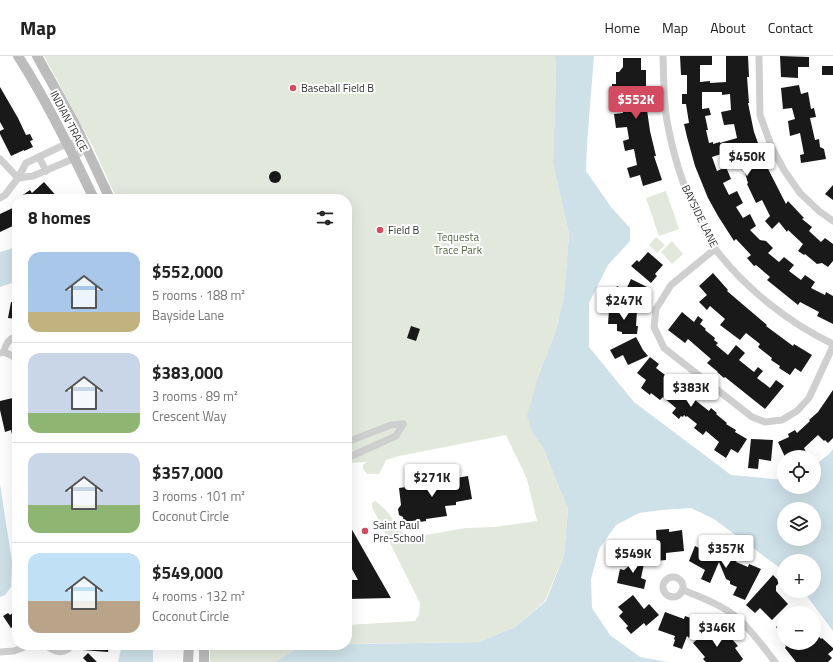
<!DOCTYPE html>
<meta charset="utf-8">
<style>
:root{--surface:#fff;--page:#f6f6f6;--text:#222;--muted:#767676;--line:#e0e0e0;--accent:#d24b61}
body{margin:0;font-family:"Titillium Web",sans-serif;background:var(--page);color:var(--text);height:100vh;display:flex;flex-direction:column;font-size:15px;white-space:nowrap}
*{box-sizing:border-box;margin:0}
p{font-size:13px;color:var(--muted)}
.icon{flex:none;width:22px;height:22px;fill:none;stroke:currentColor;stroke-width:2;stroke-linecap:round;stroke-linejoin:round}
.map{position:relative;flex:1;overflow:hidden}
.panel{position:absolute;left:12px;top:138px;width:340px;height:456px;display:flex;flex-direction:column;background:var(--surface);border-radius:16px;box-shadow:0 4px 16px #0002}
.panel>*{flex:none}
.buttons{position:absolute;left:777px;top:394px;display:grid;gap:8px}
.buttons a{display:grid;place-items:center;width:44px;height:44px;border-radius:50%;background:var(--surface);box-shadow:0 4px 16px #0002;font-size:20px}
.price{position:absolute;translate:-50% -34px;padding:0 9px;border-radius:4px;background:#fff;color:#222;font-size:13px;line-height:26px;filter:drop-shadow(0 1px 2px #0008)}
.price::after{content:'';position:absolute;left:50%;top:24px;width:12px;height:9px;margin-left:-6px;background:inherit;clip-path:polygon(0 0,100% 0,50% 100%)}
.price.active{background:var(--accent);color:#fff}
ul{padding:0;list-style:none}
li{display:flex;align-items:center;gap:12px;height:100px;padding:0 16px}
li+li{border-top:1px solid var(--line)}
li span{display:grid;place-items:center;flex:none;width:112px;height:80px;border-radius:12px;color:#555}
li>.icon{margin-inline-start:auto}
span .icon{width:48px;height:48px;fill:#fffc;stroke-width:1}
li b{font-size:17px}
h2{display:flex;justify-content:space-between;align-items:center;height:48px;padding:0 16px;font-size:17px}
header{display:flex;align-items:center;gap:24px;box-sizing:border-box;height:56px;padding:0 20px;background:var(--surface);border-bottom:1px solid var(--line)}
header strong{font-size:19px}
nav{display:flex;gap:22px;margin-inline-start:auto;font-size:14px}
.map>svg:first-child{display:block}
.green{fill:#e3e8dc}
.water{fill:#cee0e8;fill-rule:evenodd}
.building{fill:#191919;fill-rule:evenodd}
.lines{fill:none;stroke-linecap:round;stroke-linejoin:round}
.minor{stroke:#cfcfcf;stroke-width:7}
.secondary{stroke:#bcbcbc;stroke-width:10}
.poi-dot{fill:#d24b61;stroke:#fff;stroke-width:1.5}
.labels{text-anchor:middle;dominant-baseline:central;stroke-width:4;stroke-linejoin:round;paint-order:stroke}
.poi-label{font-size:11px;fill:#323232;stroke:#fff;text-anchor:start}
.street-label{font-size:11px;fill:#323232;stroke:#fff}
.park-label{font-size:11px;fill:#586944;stroke:#fff}
</style>
<header>
<strong>Map</strong>
<nav><a>Home</a><a>Map</a><a>About</a><a>Contact</a></nav>
</header>
<div class="map">
<svg width="833" height="606" viewBox="0 0 833 606">
<rect width="100%" height="100%" fill="#fff"/>
<g class="green">
<path d="M44,0H555L556,18L553,108L569,178L564,240L556,274L538,321L532,376L543,392L568,453L564,499L545,545L515,571L479,586L347,588V569L415,565L419,559L420,547L372,451V447L375,445C380,448 385,453 389,458C398,469 398,479 414,481L466,472L495,471L537,465L527,423L506,379L399,400L386,404L379,418H367L363,413V409L366,406L347,407V143H117L92,89Z"/>
<path d="M666,135L679,173L659,180L646,142Z"/>
<path d="M656,181L665,189L657,197L649,189Z"/>
<path d="M672,185L683,198L672,208L661,196Z"/>
<path d="M210,589H317H303L274,606H210Z"/>
</g>
<g class="water">
<path d="M555,0H594L587,88L586,115L611,151L630,172V185L608,209L589,247V291L634,346L731,419L784,424V431H814V410L829,398L833,393V575L803,535H814V505H784V515L714,463L691,452L661,454L639,457L616,469L599,493L591,523L592,552L610,579L640,601L668,606H274L303,589L479,586L515,571L546,545L564,499L568,453L543,392L532,376L527,360L538,321L556,274L564,240L569,178L553,108L556,18ZM784,453H814V483H784Z"/>
<path d="M17,191V227L15,226L0,231V196Z"/>
<path d="M0,428L12,506L11,531L5,539L0,541Z"/>
<path d="M122,589H153V606H118Z"/>
</g>
<g class="building">
<path d="M680,0H712V9H700V26L710,25V27L726,26V0H748L749,21H747L749,47H748L754,76L766,109L786,148L788,145L804,162L802,163L812,171L809,175L821,186L825,182L833,188V205L828,211L822,207L817,208L805,198L804,199L798,195L803,188L788,174L787,176L779,166L772,173L765,165L770,160L762,144L756,147L747,128L748,127L747,124L743,109H744L739,92L712,101L717,115L726,111L731,123L723,127L729,139L737,135L743,147L736,151L743,162L750,158L756,170L750,174L760,184L766,185L773,192L768,197L779,206L784,201L794,209L789,215L801,224L805,219L815,226L811,232L825,239L826,236L833,240V268L817,260L819,256L800,246L798,249L767,224L770,221L756,209L754,210L747,202L751,199L736,183L734,185L718,160L708,142L695,110L687,81L684,68L689,67L686,48H682V38H687V19H681ZM702,36H722V39L730,38L731,54L721,56L724,69L734,68L737,82L720,87V86L713,88V86L709,87L706,74H708L705,60L711,59L709,52L702,53Z"/>
<path d="M780,0L809,1V11H798V22L781,21Z"/>
<path d="M623,2H641V14H646V37H643V54H647L650,75L656,100H654L662,124L643,130L640,119L630,122L627,112L637,109L634,93L625,95L623,85L629,83L627,71L616,72L614,58L623,57V39H612V28H616V16H619L623,11Z"/>
<rect x="822" y="10" width="11" height="9"/>
<path d="M799,29L801,38L808,36L811,53L814,52L816,61L810,62L815,84L819,83L820,91L824,93L826,103L801,107L800,99L804,98L800,77L790,80L788,65L795,63L792,52L783,53L781,32Z"/>
<path d="M0,31L18,62L26,79L30,78L33,84L30,85L33,91L24,95V94L11,100L0,78V75L4,73L0,66Z"/>
<circle cx="275" cy="121" r="6"/>
<path d="M44,126L59,143H17L30,134L32,137Z"/>
<path d="M833,129V144L825,138Z"/>
<path d="M17,150V168L0,176V158Z"/>
<path d="M648,196L663,209L655,218L657,220L651,227L631,210L637,204L639,206Z"/>
<path d="M713,217L728,234L727,235L767,269L766,270L793,290L794,288L812,299L801,316L795,312L790,319L779,312L780,310L771,304L772,302L758,291L760,288L746,277L740,284L720,269L725,263L710,250L707,254L699,246L707,239L699,230Z"/>
<path d="M631,223L649,232L640,251L613,239L617,230L626,234Z"/>
<path d="M11,246L17,247V263L8,262Z"/>
<path d="M609,254L637,255L636,270H638L637,278H622V276L617,275V268H608Z"/>
<path d="M682,256L694,266L698,260L703,264L700,268L706,273L705,274L715,282L714,284L718,287L716,289L728,299L736,289L745,297L739,304L754,316L758,311L763,315L757,322L770,332L776,324L784,330L765,353L725,321L724,322L717,316H718L707,307L711,303L688,283L685,287L668,274Z"/>
<path d="M411,270L420,273L416,285L407,282Z"/>
<path d="M636,281L643,294L648,300L628,309L623,299L615,303L610,294Z"/>
<path d="M650,301L659,308L656,312L669,322L670,320L677,325L675,327L688,338L691,334L698,340L695,344L709,355L711,352L717,357L716,358L727,367L726,368L736,374L735,376L747,383L738,397L731,393L726,402L714,394L719,386L706,375L703,379L694,372L697,368L687,360L686,361L684,359L683,361L681,360L679,363L672,357L676,352L663,341L660,344L651,337L650,339L641,332L646,324L637,317Z"/>
<path d="M833,334V382L828,387L825,384L824,385L818,379L804,392L806,396L801,398H802L797,401H785L778,386L789,381L788,378L795,374L797,377L810,365L809,364L818,356Z"/>
<path d="M17,341V387H14L11,374L5,376L0,354V345Z"/>
<path d="M751,383L773,384L771,405L759,403L758,413L748,412Z"/>
<path d="M468,420L472,443L456,446V449L445,450L447,460L426,463V465L420,466L419,464L404,466L403,461L399,459L398,453L401,449L399,432L413,430L419,426L424,424H430L445,427V424Z"/>
<path d="M347,465L391,542L347,543V524H358L347,504Z"/>
<path d="M669,473V476L682,474L684,495L666,497V504L655,505L654,492H657L656,474Z"/>
<path d="M695,490L699,492L703,490L709,493L714,492L737,504L736,506L748,511L749,508L761,513L745,544L733,539L737,531L730,528V525L726,523L719,506L710,527L701,523L705,514L689,505Z"/>
<path d="M631,500L645,503L641,522L646,524L644,533L617,527L620,513L624,514L629,510Z"/>
<path d="M773,519L780,526L776,530V535L788,548L772,564L760,552L755,557L746,549Z"/>
<path d="M633,539L644,553L649,548L659,559L646,570L644,567L631,578L626,572L628,570L619,560L623,556L618,551Z"/>
<path d="M14,556L17,561V568L11,572L3,560L8,557L10,559Z"/>
<path d="M665,556L684,563L685,560L696,564L689,582L687,580L682,593L673,590L675,584L674,583L675,580L658,574Z"/>
<path d="M784,565V581L776,571Z"/>
<path d="M711,571H715L717,573V576L723,583L731,582L738,590L735,592L743,603L740,606H706L703,603L705,601L693,587Z"/>
<path d="M814,575L821,583L822,582L833,592V594L828,598L832,602L828,606H796L785,592L786,590L784,587H814Z"/>
<path d="M82,589H109L108,596L82,594Z"/>
<path d="M88,597L97,606H87L83,602Z"/>
</g>
<g class="lines">
<g class="minor">
<path d="M663,0C664,23 663,47 668,70C675,107 687,142 705,175C709,181 712,188 716,194C746,233 789,267 833,288"/>
<path d="M759,0L760,59L772,92L784,114L800,137L819,155L833,165"/>
<path d="M68,87L86,90L75,102L33,120L18,122L26,107Z"/>
<path d="M39,101L46,115"/>
<path d="M0,103L18,122L5,139L0,142"/>
<path d="M715,193L671,229L656,253L654,271L664,292L752,361L765,366L782,364L797,355L809,342L833,290"/>
<path d="M4,296C5,289 9,282 17,281"/>
<path d="M0,297L4,296L17,302"/>
<path d="M347,386L391,369L403,368"/>
<path d="M347,402L396,380L403,368"/>
<circle cx="673" cy="531" r="10"/>
<path d="M683,534C698,540 715,546 728,555C747,568 761,588 775,606"/>
<path d="M46,589C55,597 64,599 72,589"/>
<path d="M0,596L14,595L30,589"/>
</g>
<g class="secondary">
<path d="M18,0C47,45 71,94 94,143"/>
<path d="M37,0L75,68L110,143"/>
<path d="M204,589V606"/>
<path d="M188,606L189,589"/>
</g>
</g>
<g class="poi-dot">
<circle cx="293" cy="32" r="4"/>
<circle cx="380" cy="174" r="4"/>
<circle cx="365" cy="475" r="4"/>
</g>
<g class="labels">
<g class="poi-label">
<text x="301" y="32">Baseball Field B</text>
<text x="388" y="174">Field B</text>
<text x="373" y="469">Saint Paul<tspan x="373" dy="13">Pre-School</tspan></text>
</g>
<g class="street-label">
<text transform="translate(69 65) rotate(62)">INDIAN TRACE</text>
<text transform="translate(700 160) rotate(64)">BAYSIDE LANE</text>
</g>
<g class="park-label">
<text x="458" y="181">Tequesta<tspan x="458" dy="13">Trace Park</tspan></text>
</g>
</g>
</svg>
<div class="buttons">
<a><svg class="icon" aria-label="locate" viewBox="0 0 24 24"><circle cx="12" cy="12" r="6"/><path d="M12 2v4M12 18v4M2 12h4M18 12h4"/></svg></a>
<a><svg class="icon" aria-label="layers" viewBox="0 0 24 24"><path d="M12 4l9 5-9 5-9-5zM3 14l9 5 9-5"/></svg></a>
<a>+</a>
<a>−</a>
</div>
<b class="price active" style="left:636px;top:64px">$552K</b>
<b class="price" style="left:747px;top:121px">$450K</b>
<b class="price" style="left:624px;top:265px">$247K</b>
<b class="price" style="left:691px;top:352px">$383K</b>
<b class="price" style="left:432px;top:442px">$271K</b>
<b class="price" style="left:726px;top:513px">$357K</b>
<b class="price" style="left:633px;top:518px">$549K</b>
<b class="price" style="left:717px;top:592px">$346K</b>
<section class="panel">
<h2>8 homes<svg class="icon" aria-label="filters" viewBox="0 0 24 24"><path d="M4 7h16M4 17h16"/><circle cx="9" cy="7" r="2"/><circle cx="15" cy="17" r="2"/></svg></h2>
<ul>
<li><span style="background:linear-gradient(#a9c7e8 75%,#c2b280 0)"><svg class="icon" aria-label="home" viewBox="0 0 24 24"><path d="M3 11l9-7 9 7M6 9v11h12V9"/></svg></span><div><b>$552,000</b><p>5 rooms · 188 m²</p><p>Bayside Lane</p></div></li>
<li><span style="background:linear-gradient(#c9d6e8 75%,#8fb573 0)"><svg class="icon" aria-label="home" viewBox="0 0 24 24"><path d="M3 11l9-7 9 7M6 9v11h12V9"/></svg></span><div><b>$383,000</b><p>3 rooms · 89 m²</p><p>Crescent Way</p></div></li>
<li><span style="background:linear-gradient(#c9d6e8 65%,#8fb573 0)"><svg class="icon" aria-label="home" viewBox="0 0 24 24"><path d="M3 11l9-7 9 7M6 9v11h12V9"/></svg></span><div><b>$357,000</b><p>3 rooms · 101 m²</p><p>Coconut Circle</p></div></li>
<li><span style="background:linear-gradient(#bfe0f5 60%,#b9a48a 0)"><svg class="icon" aria-label="home" viewBox="0 0 24 24"><path d="M3 11l9-7 9 7M6 9v11h12V9"/></svg></span><div><b>$549,000</b><p>4 rooms · 132 m²</p><p>Coconut Circle</p></div></li>
</ul>
</section>
</div>
